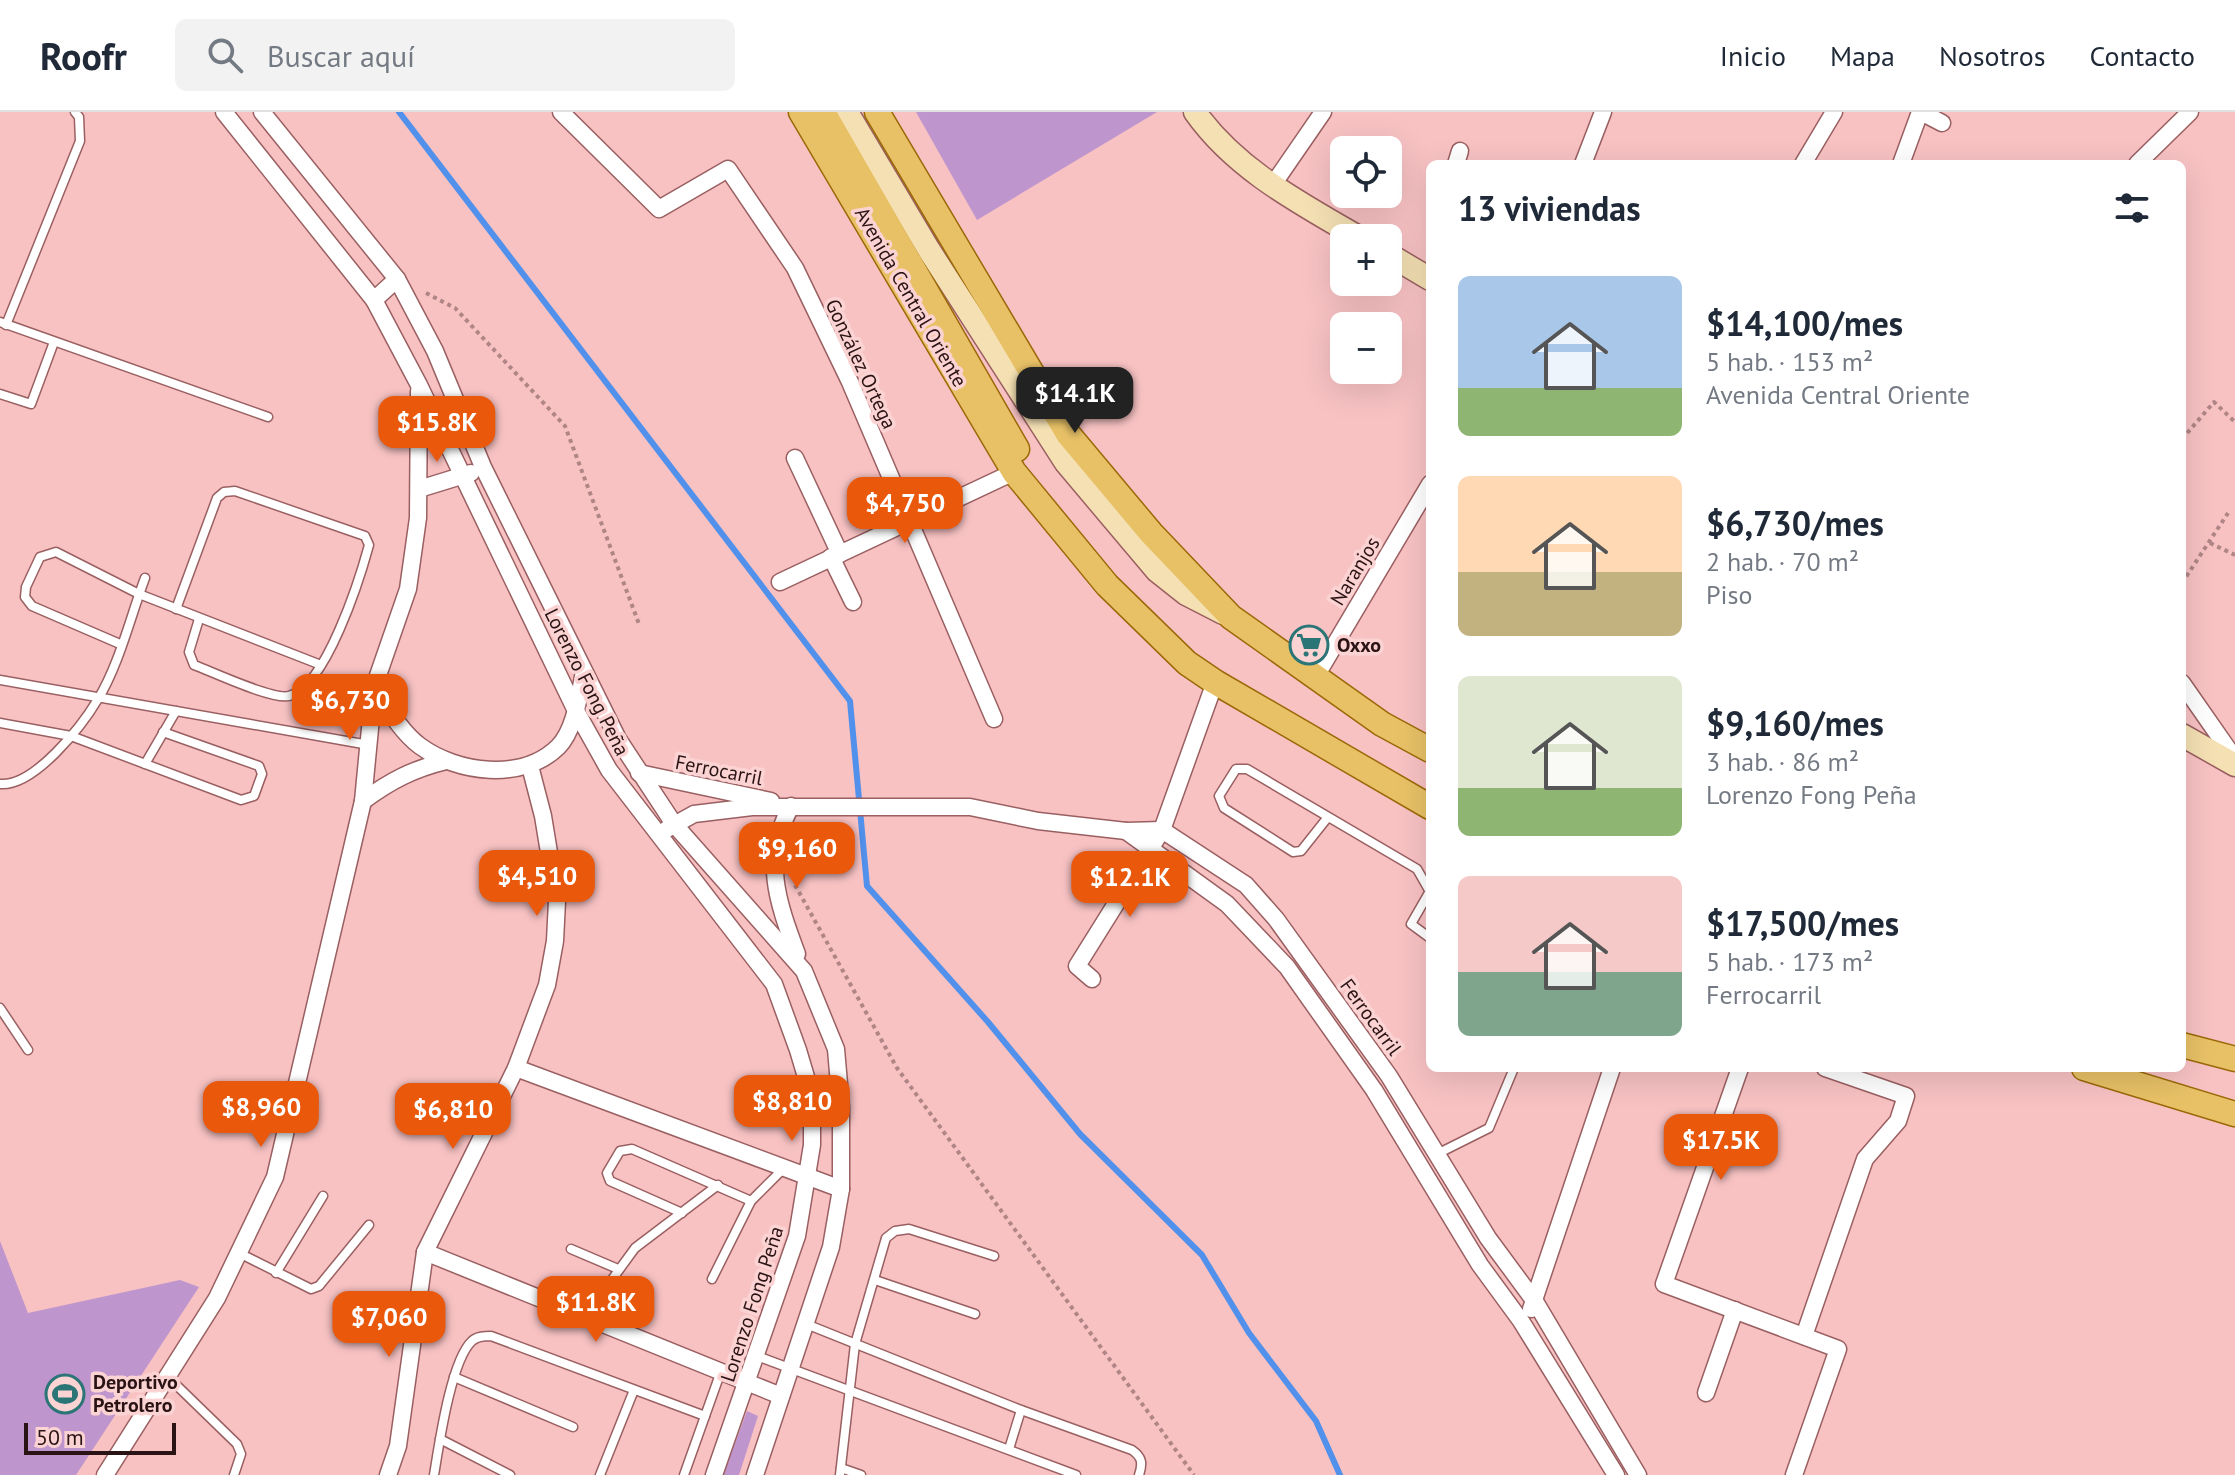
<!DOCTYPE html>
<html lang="es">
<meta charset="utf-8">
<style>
:root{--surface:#fff;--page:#f2f2f3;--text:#1f2937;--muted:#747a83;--line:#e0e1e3;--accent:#ea580c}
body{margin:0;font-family:"PT Sans",sans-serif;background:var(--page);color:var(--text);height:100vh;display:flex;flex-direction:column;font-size:30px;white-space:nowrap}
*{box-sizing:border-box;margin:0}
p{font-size:26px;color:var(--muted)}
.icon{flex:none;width:44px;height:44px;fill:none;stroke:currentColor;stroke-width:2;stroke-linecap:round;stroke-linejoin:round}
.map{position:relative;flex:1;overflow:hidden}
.side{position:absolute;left:1426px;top:48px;width:760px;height:912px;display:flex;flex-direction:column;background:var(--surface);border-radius:12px;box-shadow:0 8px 32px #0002}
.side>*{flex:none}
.controls{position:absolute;left:1330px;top:24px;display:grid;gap:16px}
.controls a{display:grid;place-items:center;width:72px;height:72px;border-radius:12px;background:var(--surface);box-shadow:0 8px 32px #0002;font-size:40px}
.scale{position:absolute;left:24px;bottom:20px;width:152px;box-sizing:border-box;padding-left:8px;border:4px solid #2a1314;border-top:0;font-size:22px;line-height:28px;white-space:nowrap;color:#2a1314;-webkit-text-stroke:6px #fcd3d3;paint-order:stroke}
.price{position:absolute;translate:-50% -68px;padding:0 18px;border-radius:16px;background:var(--accent);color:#fff;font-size:26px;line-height:52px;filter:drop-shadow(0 2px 4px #0008)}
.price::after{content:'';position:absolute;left:50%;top:48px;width:24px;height:18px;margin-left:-12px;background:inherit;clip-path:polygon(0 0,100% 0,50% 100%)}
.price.on{background:#222;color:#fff}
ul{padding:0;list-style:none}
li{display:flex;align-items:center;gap:24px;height:200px;padding:0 32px}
li span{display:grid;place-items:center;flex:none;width:224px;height:160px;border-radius:12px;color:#555}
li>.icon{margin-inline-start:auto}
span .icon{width:96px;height:96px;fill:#fffc;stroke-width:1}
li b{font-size:34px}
h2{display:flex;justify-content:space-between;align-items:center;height:96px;padding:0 32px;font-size:34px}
header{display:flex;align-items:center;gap:48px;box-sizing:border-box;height:112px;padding:0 40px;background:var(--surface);border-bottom:2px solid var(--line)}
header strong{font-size:38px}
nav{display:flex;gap:44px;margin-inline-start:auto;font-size:28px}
.search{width:560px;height:72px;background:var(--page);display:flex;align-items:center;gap:20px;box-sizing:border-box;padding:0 28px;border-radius:12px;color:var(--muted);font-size:30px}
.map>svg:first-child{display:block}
.green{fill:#be95cc}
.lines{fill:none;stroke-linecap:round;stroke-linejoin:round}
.stream{stroke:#5190eb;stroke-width:6}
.lane-casing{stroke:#9a5f61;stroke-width:11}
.street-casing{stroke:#9a5f61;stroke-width:19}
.secondary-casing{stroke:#9a5f61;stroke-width:25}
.primary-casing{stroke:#9c6908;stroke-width:27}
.path{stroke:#b08586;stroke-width:4;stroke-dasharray:4 4;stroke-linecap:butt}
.lane{stroke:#fff;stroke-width:8}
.street{stroke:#fff;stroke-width:16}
.secondary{stroke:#f4e0b3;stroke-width:22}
.primary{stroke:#e8c167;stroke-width:24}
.labels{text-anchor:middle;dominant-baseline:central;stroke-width:7;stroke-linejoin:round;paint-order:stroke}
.street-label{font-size:20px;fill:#2a1314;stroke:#fcd3d3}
.poi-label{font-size:20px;font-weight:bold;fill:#2a1314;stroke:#fcd3d3;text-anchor:start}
</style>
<header>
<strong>Roofr</strong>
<div class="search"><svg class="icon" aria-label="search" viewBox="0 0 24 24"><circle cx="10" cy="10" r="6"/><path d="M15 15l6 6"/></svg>Buscar aquí</div>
<nav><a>Inicio</a><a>Mapa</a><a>Nosotros</a><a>Contacto</a></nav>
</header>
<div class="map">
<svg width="2235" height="1363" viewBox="0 0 2235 1363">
<rect width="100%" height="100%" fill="#f8c2c3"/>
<g class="green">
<path d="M916,0H1157L977,108Z"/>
<path d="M0,1129L28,1201L180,1168L199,1175L76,1363H0Z"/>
<path d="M747,1299L758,1304L739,1363H723Z"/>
</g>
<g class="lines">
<path class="stream" d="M399,0L850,589L867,774L988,910L1080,1022L1202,1143L1249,1221L1316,1309L1340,1363"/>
<g class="lane-casing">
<g id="lane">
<path d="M0,210L268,305"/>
<path d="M6,213L80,29L79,5L75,0"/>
<path d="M0,282L31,292L54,230"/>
<path d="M176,497L217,386L224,380L235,379L365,424L369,433C360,466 326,575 289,584C272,588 213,560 194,553L189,540L199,507"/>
<path d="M120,532L32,494L25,485L26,475L40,445L56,440L139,482L321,553"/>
<path d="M0,568L369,633"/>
<path d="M0,611L71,624L241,688L254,684L262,662L259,654L163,620"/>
<path d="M145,652L176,599"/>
<path d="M0,672C34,675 82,614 98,587C119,553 131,503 145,466"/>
<path d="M1328,705L1301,739L1293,740L1224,696L1219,684L1236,657H1247L1417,757L1429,778"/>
<path d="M1430,779L1411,812L1430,826"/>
<path d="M0,896L28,938"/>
<path d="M1437,1042L1489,1016L1514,956"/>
<path d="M682,1101L610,1069L607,1061L620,1039L632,1037L751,1089"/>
<path d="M571,1137L618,1157"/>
<path d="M241,1142L311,1177L319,1174L369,1113"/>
<path d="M276,1161L323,1084"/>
<path d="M712,1167L751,1089L783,1057"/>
<path d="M875,1168L975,1202"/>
<path d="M584,1206L635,1136L718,1073"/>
<path d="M806,1212L1021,1298L1132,1338C1142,1345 1143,1351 1139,1363"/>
<path d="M757,1244L1076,1363"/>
<path d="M168,1265L237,1332L241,1342L234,1363"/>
<path d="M454,1265L573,1315"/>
<path d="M440,1327L510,1363"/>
<path d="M1009,1337L1021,1298"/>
<path d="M841,1356L861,1363"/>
<path d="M434,1363C439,1333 451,1248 472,1229C477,1224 485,1224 491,1224L705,1304"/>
<path d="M600,1363L634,1278"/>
<path d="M684,1363L720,1262"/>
<path d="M840,1363L855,1232L886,1126L895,1119L909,1117L994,1144"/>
</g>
</g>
<g class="street-casing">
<g id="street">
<path d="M224,0L374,188L419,273L576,599L609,658L774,872L798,938L812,985V1033L797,1124L714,1363"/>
<path d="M262,0L397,167L435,239L483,355L618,627L674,712L804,859L836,937L841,995V1077L831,1135L755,1363"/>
<path d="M561,0L659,97L728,57L795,156L850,270L994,607"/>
<path d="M1921,0L1942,11"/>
<path d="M1456,52L1460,39"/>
<path d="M1583,52L1603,0"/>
<path d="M1803,52L1834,0"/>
<path d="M1901,52L1920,0"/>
<path d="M2137,52L2190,0"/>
<path d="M1272,74L1323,0"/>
<path d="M374,188L397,167"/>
<path d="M795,346L840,442"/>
<path d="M419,377L471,361"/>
<path d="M831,445L853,490"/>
<path d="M780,470L1014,360"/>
<path d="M1315,566L1430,372"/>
<path d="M2182,571L2235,647"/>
<path d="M374,575C388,596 400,619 420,634C457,661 522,670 558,635C575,618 579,583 584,560"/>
<path d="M639,661L771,689"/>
<path d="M363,689C390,669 413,657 446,649"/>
<path d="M791,694C762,748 777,788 797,842"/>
<path d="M667,717L694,702L752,695H970L1038,709L1126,719L1162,718L1246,773L1276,807L1389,964L1488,1126L1536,1191L1638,1363"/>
<path d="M1126,719L1227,792L1287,855L1374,978L1480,1153L1521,1209L1616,1363"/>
<path d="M1092,867L1077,854L1162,718L1215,570"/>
<path d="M516,956L841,1077"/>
<path d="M1740,956L1664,1172L1838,1237L1794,1363"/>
<path d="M425,1140L781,1284"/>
<path d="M1531,1197L1612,956"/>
<path d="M1804,1224L1865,1047L1898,1009L1906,984L1825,956"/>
<path d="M1706,1281L1735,1198"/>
<path d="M105,1363L217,1186L275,1065L363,689L374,575L408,477L418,406L419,279"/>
<path d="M388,1363L398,1334L425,1140L516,956L547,873L555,829L557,789L543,704L530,654"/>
</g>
</g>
<g class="secondary-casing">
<g id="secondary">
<path d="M847,0L929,138L1066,351L1157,459L1186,482L1223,501"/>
<path d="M1195,0C1236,58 1300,91 1360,126"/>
<path d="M1388,142L1430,167"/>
<path d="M2182,623L2235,653"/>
</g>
</g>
<g class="primary-casing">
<g id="primary">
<path d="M801,0L1014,360L1107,473L1187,551L1215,570L1430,695"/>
<path d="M823,0L1017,337"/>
<path d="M877,0L1068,322L1151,421L1231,505L1382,612L1430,638"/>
<path d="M2182,933L2235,947"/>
<path d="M2084,956L2235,1002"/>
</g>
</g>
<g class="path">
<path d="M426,181L455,196L565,314L639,512"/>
<path d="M2182,327L2214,290L2235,310"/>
<path d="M2210,431L2235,443"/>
<path d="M2182,471L2228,401"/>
<path d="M795,773L897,956L1194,1363"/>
</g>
<use href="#lane" class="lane"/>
<use href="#street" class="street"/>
<use href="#secondary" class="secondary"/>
<use href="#primary" class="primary"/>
</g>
<defs>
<g id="supermarket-ring" transform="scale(2)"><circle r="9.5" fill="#fcd3d3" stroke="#2b7577" stroke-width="1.5"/><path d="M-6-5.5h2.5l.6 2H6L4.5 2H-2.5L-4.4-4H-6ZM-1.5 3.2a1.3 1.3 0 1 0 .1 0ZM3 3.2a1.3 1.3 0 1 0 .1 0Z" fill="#2b7577"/></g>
<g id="stadium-ring" transform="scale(2)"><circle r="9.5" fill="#fcd3d3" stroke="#2b7577" stroke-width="1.5"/><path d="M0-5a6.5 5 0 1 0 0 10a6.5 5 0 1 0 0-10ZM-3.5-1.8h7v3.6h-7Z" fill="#2b7577"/></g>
</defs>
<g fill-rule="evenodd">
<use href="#supermarket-ring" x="1309" y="533"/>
<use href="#stadium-ring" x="65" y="1282"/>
</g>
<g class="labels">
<g class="street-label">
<text transform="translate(911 185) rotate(60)">Avenida Central Oriente</text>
<text transform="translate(861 252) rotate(65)">González Ortega</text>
<text transform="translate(1355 459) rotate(-59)">Naranjos</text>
<text transform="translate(587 570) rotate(63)">Lorenzo Fong Peña</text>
<text transform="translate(719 658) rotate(11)">Ferrocarril</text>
<text transform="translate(1371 905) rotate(54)">Ferrocarril</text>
<text transform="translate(752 1192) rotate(-72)">Lorenzo Fong Peña</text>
</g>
<g class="poi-label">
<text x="1337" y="533">Oxxo</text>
<text x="93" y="1270">Deportivo<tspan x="93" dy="23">Petrolero</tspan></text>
</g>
</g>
</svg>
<div class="controls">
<a><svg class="icon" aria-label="locate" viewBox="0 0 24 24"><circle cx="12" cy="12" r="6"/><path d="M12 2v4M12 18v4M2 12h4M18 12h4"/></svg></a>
<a>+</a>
<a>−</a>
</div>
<div class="scale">50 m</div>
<b class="price on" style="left:1075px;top:323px">$14.1K</b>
<b class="price" style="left:437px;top:352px">$15.8K</b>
<b class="price" style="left:905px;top:433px">$4,750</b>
<b class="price" style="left:350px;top:630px">$6,730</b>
<b class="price" style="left:797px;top:778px">$9,160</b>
<b class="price" style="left:537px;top:806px">$4,510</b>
<b class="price" style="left:1130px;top:807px">$12.1K</b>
<b class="price" style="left:792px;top:1031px">$8,810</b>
<b class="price" style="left:261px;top:1037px">$8,960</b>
<b class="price" style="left:453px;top:1039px">$6,810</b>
<b class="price" style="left:1721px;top:1070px">$17.5K</b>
<b class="price" style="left:596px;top:1232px">$11.8K</b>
<b class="price" style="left:389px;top:1247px">$7,060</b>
<section class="side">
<h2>13 viviendas<svg class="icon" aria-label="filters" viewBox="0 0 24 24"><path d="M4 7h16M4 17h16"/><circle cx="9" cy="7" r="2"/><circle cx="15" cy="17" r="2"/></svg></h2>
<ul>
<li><span style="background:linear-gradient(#a9c7e8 70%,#8fb573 0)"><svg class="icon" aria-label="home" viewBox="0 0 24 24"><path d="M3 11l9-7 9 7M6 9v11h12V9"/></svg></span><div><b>$14,100/mes</b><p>5 hab. · 153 m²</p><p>Avenida Central Oriente</p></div></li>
<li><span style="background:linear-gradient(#ffd9b3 60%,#c2b280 0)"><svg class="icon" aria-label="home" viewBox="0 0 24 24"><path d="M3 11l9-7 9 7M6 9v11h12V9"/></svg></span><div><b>$6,730/mes</b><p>2 hab. · 70 m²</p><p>Piso</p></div></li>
<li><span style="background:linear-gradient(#dfe7d0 70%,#8fb573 0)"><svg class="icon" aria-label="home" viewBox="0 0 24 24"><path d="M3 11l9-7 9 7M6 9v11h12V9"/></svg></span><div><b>$9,160/mes</b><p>3 hab. · 86 m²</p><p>Lorenzo Fong Peña</p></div></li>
<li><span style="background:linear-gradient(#f6c9c9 60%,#7fa58c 0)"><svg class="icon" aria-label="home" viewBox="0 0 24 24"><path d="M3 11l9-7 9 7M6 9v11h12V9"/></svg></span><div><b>$17,500/mes</b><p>5 hab. · 173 m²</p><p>Ferrocarril</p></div></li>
</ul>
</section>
</div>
